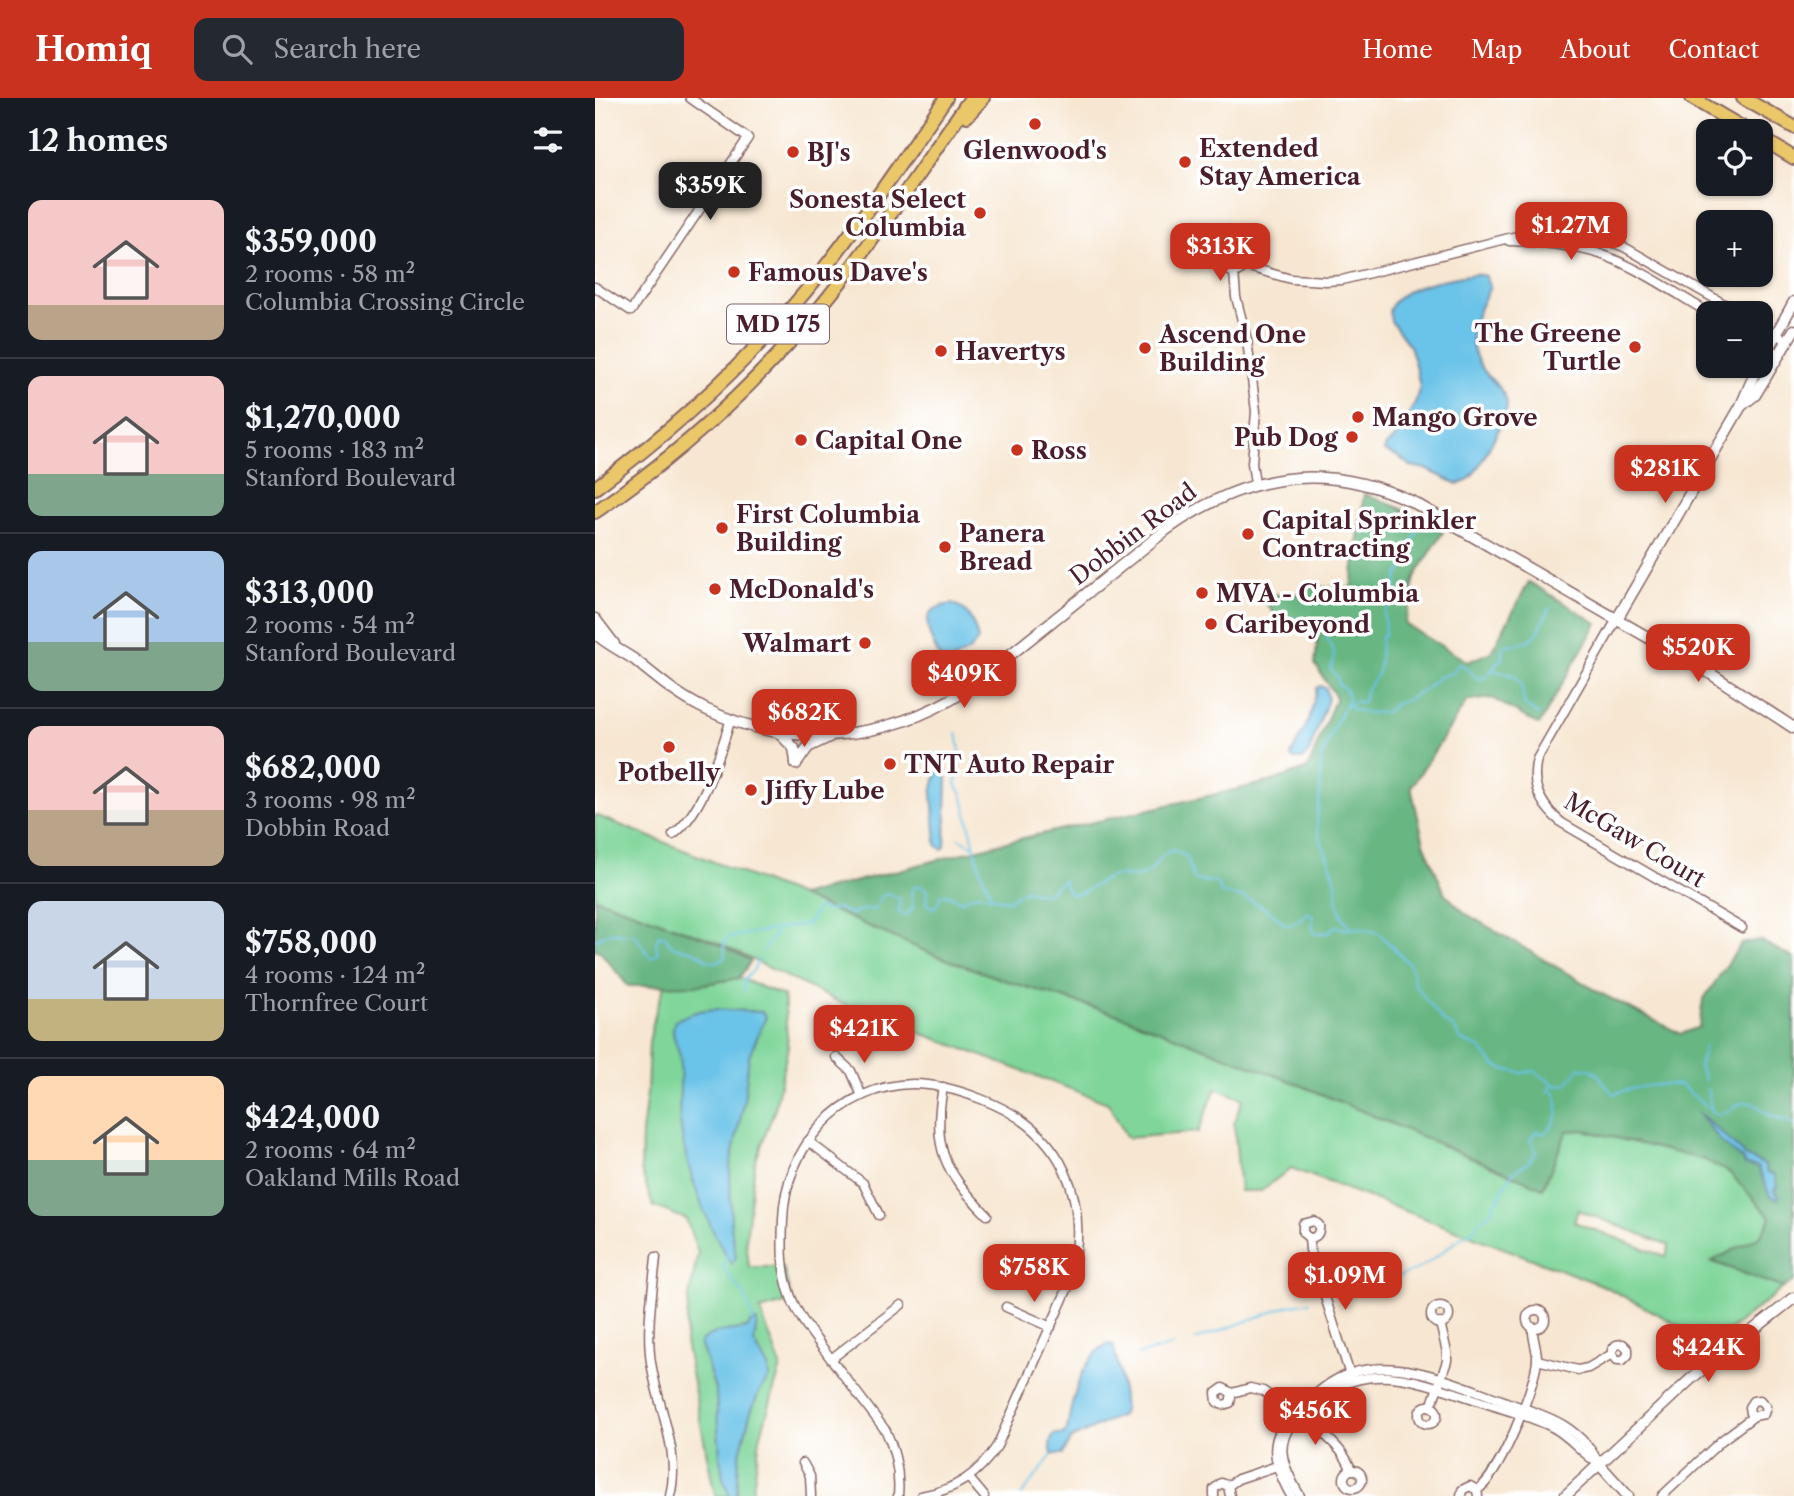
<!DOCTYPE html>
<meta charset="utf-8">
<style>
:root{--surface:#171b24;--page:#242831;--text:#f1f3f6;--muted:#9ea1a6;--line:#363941;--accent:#c8321e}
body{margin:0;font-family:"Libre Caslon Text",serif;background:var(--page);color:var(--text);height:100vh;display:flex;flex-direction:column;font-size:26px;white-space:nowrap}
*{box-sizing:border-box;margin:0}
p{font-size:23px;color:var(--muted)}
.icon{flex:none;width:38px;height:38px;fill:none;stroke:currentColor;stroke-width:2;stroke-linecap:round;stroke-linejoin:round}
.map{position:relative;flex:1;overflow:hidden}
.sheet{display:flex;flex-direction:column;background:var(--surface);width:595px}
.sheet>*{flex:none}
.tools{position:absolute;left:1101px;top:21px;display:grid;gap:14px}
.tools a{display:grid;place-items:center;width:77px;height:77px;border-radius:14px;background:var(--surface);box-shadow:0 2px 5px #0004;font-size:35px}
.price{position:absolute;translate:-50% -60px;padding:0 16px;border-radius:14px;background:var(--accent);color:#fff;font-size:23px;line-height:46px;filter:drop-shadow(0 2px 4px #0008)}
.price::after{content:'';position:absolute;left:50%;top:42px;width:21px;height:16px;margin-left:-10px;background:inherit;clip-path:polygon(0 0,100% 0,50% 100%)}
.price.on{background:#222;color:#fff}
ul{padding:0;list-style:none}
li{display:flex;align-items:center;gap:21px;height:175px;padding:0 28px}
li+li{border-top:2px solid var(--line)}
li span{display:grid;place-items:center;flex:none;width:196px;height:140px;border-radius:14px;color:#555}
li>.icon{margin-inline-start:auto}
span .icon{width:84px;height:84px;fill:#fffc;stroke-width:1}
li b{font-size:30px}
h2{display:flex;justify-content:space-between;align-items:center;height:84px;padding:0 28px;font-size:30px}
header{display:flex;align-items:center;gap:42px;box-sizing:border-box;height:98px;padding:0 35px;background:var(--accent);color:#fff}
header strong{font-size:33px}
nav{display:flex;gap:38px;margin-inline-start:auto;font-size:24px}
.search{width:490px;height:63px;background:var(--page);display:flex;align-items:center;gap:18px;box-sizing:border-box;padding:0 24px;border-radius:14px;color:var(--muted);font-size:26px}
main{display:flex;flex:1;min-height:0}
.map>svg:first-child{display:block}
.green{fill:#7fd59a;stroke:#647a62;stroke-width:2;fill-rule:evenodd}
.forest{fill:#67b682;stroke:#586a56;stroke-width:2}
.water{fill:#6bc3e8;stroke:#5a718a;stroke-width:2}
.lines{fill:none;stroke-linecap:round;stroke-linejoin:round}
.stream{stroke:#6bc3e8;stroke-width:2}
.minor-casing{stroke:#876565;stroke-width:11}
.tertiary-casing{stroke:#876565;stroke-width:13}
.primary-casing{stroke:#876565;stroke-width:16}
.minor{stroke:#fff;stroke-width:8}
.tertiary{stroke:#fff;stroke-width:10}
.primary{stroke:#eac769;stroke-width:12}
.poi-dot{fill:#c8321e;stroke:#fff;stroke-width:2.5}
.labels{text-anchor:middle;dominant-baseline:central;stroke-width:7;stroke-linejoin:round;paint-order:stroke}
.shield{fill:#fff;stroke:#80626b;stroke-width:2}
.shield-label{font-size:23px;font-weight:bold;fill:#4a1f2b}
.poi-label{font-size:24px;font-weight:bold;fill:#4a1f2b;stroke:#fff;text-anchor:start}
.street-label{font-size:24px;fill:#4a1f2b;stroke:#fff}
</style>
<header>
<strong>Homiq</strong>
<div class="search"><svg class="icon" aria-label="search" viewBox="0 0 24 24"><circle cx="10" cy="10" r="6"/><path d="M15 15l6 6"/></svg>Search here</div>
<nav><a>Home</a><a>Map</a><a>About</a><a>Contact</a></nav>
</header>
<main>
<section class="sheet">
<h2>12 homes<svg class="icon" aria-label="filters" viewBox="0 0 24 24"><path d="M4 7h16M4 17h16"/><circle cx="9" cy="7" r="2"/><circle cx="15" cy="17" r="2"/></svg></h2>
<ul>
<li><span style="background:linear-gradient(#f6c9c9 75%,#b9a48a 0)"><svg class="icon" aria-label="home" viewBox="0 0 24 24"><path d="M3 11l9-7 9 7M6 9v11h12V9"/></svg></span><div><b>$359,000</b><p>2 rooms · 58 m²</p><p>Columbia Crossing Circle</p></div></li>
<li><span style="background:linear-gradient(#f6c9c9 70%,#7fa58c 0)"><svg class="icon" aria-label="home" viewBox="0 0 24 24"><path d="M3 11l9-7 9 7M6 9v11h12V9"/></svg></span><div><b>$1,270,000</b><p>5 rooms · 183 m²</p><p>Stanford Boulevard</p></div></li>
<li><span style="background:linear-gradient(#a9c7e8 65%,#7fa58c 0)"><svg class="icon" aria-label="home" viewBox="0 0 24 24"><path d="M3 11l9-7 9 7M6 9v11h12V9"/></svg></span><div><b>$313,000</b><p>2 rooms · 54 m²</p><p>Stanford Boulevard</p></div></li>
<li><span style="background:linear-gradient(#f6c9c9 60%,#b9a48a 0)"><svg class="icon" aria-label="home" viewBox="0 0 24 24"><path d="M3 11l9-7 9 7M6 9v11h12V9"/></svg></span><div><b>$682,000</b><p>3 rooms · 98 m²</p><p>Dobbin Road</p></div></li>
<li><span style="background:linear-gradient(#c9d6e8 70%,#c2b280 0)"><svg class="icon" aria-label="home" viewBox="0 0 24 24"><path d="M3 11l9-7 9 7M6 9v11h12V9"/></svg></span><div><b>$758,000</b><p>4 rooms · 124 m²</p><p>Thornfree Court</p></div></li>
<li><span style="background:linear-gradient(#ffd9b3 60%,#7fa58c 0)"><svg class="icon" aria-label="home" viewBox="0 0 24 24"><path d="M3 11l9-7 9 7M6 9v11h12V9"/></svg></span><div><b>$424,000</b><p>2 rooms · 64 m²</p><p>Oakland Mills Road</p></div></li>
</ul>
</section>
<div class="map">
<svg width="1199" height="1398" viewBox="0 0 1199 1398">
<rect width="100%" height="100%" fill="#fff"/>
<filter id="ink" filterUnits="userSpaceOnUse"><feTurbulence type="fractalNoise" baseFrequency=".0143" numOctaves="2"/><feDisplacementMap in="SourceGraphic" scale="14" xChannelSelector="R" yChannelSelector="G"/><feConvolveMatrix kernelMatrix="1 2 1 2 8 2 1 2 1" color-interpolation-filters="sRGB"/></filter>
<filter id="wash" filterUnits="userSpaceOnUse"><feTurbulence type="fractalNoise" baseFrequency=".00686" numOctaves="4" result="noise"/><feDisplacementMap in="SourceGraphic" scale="28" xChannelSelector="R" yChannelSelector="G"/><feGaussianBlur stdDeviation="1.57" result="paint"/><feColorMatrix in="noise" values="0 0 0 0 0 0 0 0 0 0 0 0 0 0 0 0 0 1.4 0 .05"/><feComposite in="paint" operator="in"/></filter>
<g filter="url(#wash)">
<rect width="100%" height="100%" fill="#f7e7d2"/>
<g class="green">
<path d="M0,717L205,798L337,856L409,882L524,917L703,986L948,1090L971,1033L989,1032L1110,1061L1135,1075L1177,1120L1165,1138L1118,1164L1188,1190L1118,1245L1009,1188L696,1070L666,1093H645L639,1024L648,1001L621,990L603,1034L532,1040L513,1005L248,906L119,843L0,800ZM983,1112L1074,1147L1071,1159L979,1124Z"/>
<path d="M144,880L189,898L193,949L180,1010L160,1065L151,1142L154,1169H188L197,1203L165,1212L186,1268L165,1340L157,1398H120L90,1244L94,1199L103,1155L91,1121L58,1108L46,1072L47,1035L52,995L54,944L61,912L70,887H104Z"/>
</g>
<g class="forest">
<path d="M769,396L805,410L848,434L820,479L810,526L873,564L896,554L934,484L1002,525L944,627L897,600L872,603L816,689L829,745L850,796L870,815L1011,898L1086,936L1104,929L1108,902L1146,846L1164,842L1199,860V1183L1188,1190L1117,1163L1165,1138L1176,1120L1135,1075L1110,1062L989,1032L972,1033L948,1090L703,986L524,917L409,882L337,856L205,798L407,745L678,683L713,670L741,599L720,566L723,537L690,529L664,497L707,496L710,489L756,490Z"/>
<path d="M0,800L119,843L156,863L144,880L104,887L33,888L4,852H0Z"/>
</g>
<g class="water">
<path d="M880,176L890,178L895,189C878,223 865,246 894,279C901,286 911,295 912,306C912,319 885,369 876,379C872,384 868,385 862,386L831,371L816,368L802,358L789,353L791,347L799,341L820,305L825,288L816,250L796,223L794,213C804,186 854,180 880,176Z"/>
<path d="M358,506C373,510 380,527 383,542L375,552L351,566C344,561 342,555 339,547C328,524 329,509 358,506Z"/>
<path d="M726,588L731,591L733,601L714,654L708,661H697L696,657L714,622L722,590Z"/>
<path d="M347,670L351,671L352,680L350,749L347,751L341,747L337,695L342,673Z"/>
<path d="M120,911L167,914L171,919L154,958L149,1004L135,1068L136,1129L141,1159L136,1166C110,1122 91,1075 85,1024C83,1003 87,980 85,959C83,946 74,936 80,923C93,915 105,912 120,911Z"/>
<path d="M1102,1013L1145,1052L1149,1058L1169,1066L1172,1075L1180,1077L1182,1089L1179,1092L1184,1099L1182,1101L1175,1098L1163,1069L1150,1067L1148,1062L1127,1045Z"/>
<path d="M162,1223L159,1244L173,1269L174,1279L164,1294L155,1316L144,1360L142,1398H135L128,1380L125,1360L121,1294L105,1244C117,1232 136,1233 152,1230L157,1224Z"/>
<path d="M512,1246L518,1247L519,1251L525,1274L529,1312L526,1317L476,1341L468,1356H457C454,1348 454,1342 460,1336H468L472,1332C476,1304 486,1261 512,1246Z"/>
</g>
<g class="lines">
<g class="stream">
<path d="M687,520L723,522L734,535L731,539C737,548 744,561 735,570L743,580V587C753,590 756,600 750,607"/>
<path d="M897,571L907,560V551L911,547C943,545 942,537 954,510"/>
<path d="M755,608L758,611L773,615L792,614L800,606L811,602L833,589L842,580L858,574L864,566C873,568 876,577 884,581L893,578L896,572C925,578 926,578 929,606L943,617"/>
<path d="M362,635L366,658L361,687L367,696L385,771L396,797"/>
<path d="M364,740L378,748"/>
<path d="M757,829C742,819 743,801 741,785C738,768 728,751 723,734C720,721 724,710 725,697C726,684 724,671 727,659C732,641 742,627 748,610L760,603L765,605L769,602C769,589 777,587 782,576C787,565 785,552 786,540L790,536L789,515L800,496L803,477L809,470L811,458L822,434"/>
<path d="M0,842C23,828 19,839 39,836L56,860L63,856L61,846L64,837L71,839C78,855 89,848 101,854C109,859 111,864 122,864L130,859L129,843L135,839L212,826L217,821L221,811L224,810L231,813L242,810L255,816L270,811L280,812L286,799L293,795L305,801L304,814L311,817L318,810L316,794L319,789L326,788L332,792L331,805L338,810L343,805L346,797L351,796L367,803C390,789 392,801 414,802L430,792L451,796L468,782L475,796C490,798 501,784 515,779C526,775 538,782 549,777C561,771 564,756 578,752L592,759L599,782L621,784L627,796C645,796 664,806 679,816C683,819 686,824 691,827L701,824L713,814L718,819L717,829L720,835H733L740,828L749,831L766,830L784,835L815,867L820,887L849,924L859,930L866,942L884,949L899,967L908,971L926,975L939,973L962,988L972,986L984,970C1007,969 1004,984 1019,996C1038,989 1064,985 1085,987L1123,1017C1133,1016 1138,1007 1148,1005C1163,1002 1166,1015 1178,1018C1186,1021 1191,1022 1199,1026"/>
<path d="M168,853L181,834"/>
<path d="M149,893V882L158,873L164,861"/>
<path d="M1110,948L1104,969L1110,983"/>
<path d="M1112,991L1117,1013"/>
<path d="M132,1157L128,1170L151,1200L159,1225"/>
<path d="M743,1194C770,1187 804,1182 828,1168C847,1157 858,1142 878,1133L881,1126L898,1112L899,1105L906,1098V1092C913,1087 912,1080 919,1074C929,1065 933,1068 941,1054L938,1045L935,1042L942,1033L948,1036C963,1025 967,1012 960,995L953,992L958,986"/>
<path d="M600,1242L693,1208L715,1204"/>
<path d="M542,1257L579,1247"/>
<path d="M426,1398L457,1357"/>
</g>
</g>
</g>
<g filter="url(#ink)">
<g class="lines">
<g class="minor-casing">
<g id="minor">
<path d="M914,143C944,144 976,147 1005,156C1043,169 1080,195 1114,215"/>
<circle cx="639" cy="162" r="12"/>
<path d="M650,168L696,181L731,183L747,182L930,136C965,130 997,136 1029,149L1145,215"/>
<path d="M639,174L641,199L652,242L661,313L657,365L660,386"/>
<path d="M0,189L36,213L153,40L95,0"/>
<path d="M1166,227L1193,243"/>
<path d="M1166,246L1184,257"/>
<path d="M1022,521L942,661C935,687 946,708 967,725L1147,830"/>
<path d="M78,737C109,713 124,657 136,621"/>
<path d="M241,959L256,973L267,998"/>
<path d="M348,989C337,1051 349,1073 392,1117"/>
<path d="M213,1043L268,1085L284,1117"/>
<path d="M714,1140C722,1140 725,1135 724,1127L719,1123L708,1126V1135L714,1140L715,1152L756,1280"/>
<path d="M61,1159C58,1191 52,1224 55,1256C59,1303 87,1350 75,1398"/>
<circle cx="845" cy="1217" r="9"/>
<path d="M411,1209L456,1229"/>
<circle cx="941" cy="1221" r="9"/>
<path d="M236,1261L306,1207"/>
<path d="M942,1262L983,1272L993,1270L1017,1256V1252L1021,1247L1028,1246L1033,1251V1257L1028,1262H1022L1017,1256"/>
<path d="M637,1295L635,1305L628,1307L622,1304L621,1295L628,1290L637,1295L655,1290L668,1293C693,1310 748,1342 756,1372"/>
<circle cx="833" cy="1317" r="9"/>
<path d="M836,1309L852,1263V1254L845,1225"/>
<path d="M208,1365L215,1378L216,1398"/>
<circle cx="758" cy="1381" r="9"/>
<path d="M374,1380L389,1398"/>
<path d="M633,1388L635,1398"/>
<path d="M882,1392C905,1378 939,1291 942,1263C943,1252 937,1241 938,1230"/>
<path d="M303,1398C305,1375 301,1355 291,1333C270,1305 248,1277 227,1249C215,1233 203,1218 196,1199C186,1173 187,1148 188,1121C190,1050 245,987 318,986C342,986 363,992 386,1001C469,1032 497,1101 475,1185L402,1348C383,1377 360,1392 326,1398"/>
<path d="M619,1398V1391L626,1385L633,1388L643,1381L685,1367"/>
<path d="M696,1398C676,1363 671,1337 705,1309C720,1297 735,1282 754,1276C804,1258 862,1286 909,1303C929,1311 950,1316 968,1327C984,1337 996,1349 1004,1366"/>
<path d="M705,1398C687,1367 675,1341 709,1314C720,1305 731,1296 743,1289C789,1265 842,1289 887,1304C910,1312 935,1318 957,1329C975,1338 986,1355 1003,1365"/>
<path d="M866,1398L867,1392L875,1388L882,1392L883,1398"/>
<path d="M1067,1398L1127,1342L1159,1318L1169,1316L1171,1309L1165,1302L1158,1303L1154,1309L1155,1315L1159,1318"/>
</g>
</g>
<g class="tertiary-casing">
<g id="tertiary">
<path d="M1166,263L1199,204"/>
<path d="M1146,308L1160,297L1199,232"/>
<path d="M0,521L19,546"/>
<path d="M1022,521L1146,308L1163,268"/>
<path d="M0,535C11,546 27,553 40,562C62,580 83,598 110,611C196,652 290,644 370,593L571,432C649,376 728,362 818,404L1113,574L1199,630"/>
<path d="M183,634L199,650L201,664"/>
<path d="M201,666L213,649L234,639"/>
<path d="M1004,1366L1033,1398"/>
<path d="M970,1398L1098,1279L1199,1200"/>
</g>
</g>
<g class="primary-casing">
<g id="primary">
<path d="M1097,0L1153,33"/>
<path d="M1148,0L1199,29"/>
<path d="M372,18L388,0"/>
<path d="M1166,40L1199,60"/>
<path d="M0,390C77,333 149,268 210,194C261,133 305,65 351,0"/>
<path d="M0,414C84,357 162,285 227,207C281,141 327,69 376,0"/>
</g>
</g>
<use href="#minor" class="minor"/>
<use href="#tertiary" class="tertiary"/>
<use href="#primary" class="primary"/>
</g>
</g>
<g class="poi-dot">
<circle cx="440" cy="26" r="7"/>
<circle cx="198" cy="54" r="7"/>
<circle cx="590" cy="64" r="7"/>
<circle cx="385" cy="115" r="7"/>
<circle cx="139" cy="174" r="7"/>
<circle cx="1040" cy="249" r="7"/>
<circle cx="550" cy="250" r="7"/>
<circle cx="346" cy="253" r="7"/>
<circle cx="763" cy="319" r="7"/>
<circle cx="757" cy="339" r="7"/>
<circle cx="206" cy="342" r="7"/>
<circle cx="422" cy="352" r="7"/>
<circle cx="127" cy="430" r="7"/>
<circle cx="653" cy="436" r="7"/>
<circle cx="350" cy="449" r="7"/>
<circle cx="120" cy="491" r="7"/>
<circle cx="607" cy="495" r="7"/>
<circle cx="616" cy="526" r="7"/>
<circle cx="270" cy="545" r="7"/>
<circle cx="74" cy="649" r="7"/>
<circle cx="295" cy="666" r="7"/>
<circle cx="156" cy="692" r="7"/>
</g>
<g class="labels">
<rect class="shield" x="132" y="206.5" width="102" height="39" rx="5"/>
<g class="shield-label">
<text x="183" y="226">MD 175</text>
</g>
<g class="poi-label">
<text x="604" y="50">Extended<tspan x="604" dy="28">Stay America</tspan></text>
<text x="440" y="52" text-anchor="middle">Glenwood's</text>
<text x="212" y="54">BJ's</text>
<text x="371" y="101" text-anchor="end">Sonesta Select<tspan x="371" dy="28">Columbia</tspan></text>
<text x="153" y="174">Famous Dave's</text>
<text x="1026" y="235" text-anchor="end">The Greene<tspan x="1026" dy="28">Turtle</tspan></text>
<text x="564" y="236">Ascend One<tspan x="564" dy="28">Building</tspan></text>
<text x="360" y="253">Havertys</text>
<text x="777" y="319">Mango Grove</text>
<text x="743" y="339" text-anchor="end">Pub Dog</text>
<text x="220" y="342">Capital One</text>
<text x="436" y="352">Ross</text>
<text x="141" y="416">First Columbia<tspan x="141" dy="28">Building</tspan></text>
<text x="667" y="422">Capital Sprinkler<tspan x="667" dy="28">Contracting</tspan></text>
<text x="364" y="435">Panera<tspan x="364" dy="28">Bread</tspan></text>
<text x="134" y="491">McDonald's</text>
<text x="621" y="495">MVA - Columbia</text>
<text x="630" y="526">Caribeyond</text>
<text x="256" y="545" text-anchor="end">Walmart</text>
<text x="309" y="666">TNT Auto Repair</text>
<text x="74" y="674" text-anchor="middle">Potbelly</text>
<text x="170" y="692">Jiffy Lube</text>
</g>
<g class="street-label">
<text transform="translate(538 436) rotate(-37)">Dobbin Road</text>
<text transform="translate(1040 742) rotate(31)">McGaw Court</text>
</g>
</g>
</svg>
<div class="tools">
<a><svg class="icon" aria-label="locate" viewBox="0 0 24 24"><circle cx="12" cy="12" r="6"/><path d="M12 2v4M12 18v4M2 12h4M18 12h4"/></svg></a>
<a>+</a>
<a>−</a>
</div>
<b class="price on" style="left:115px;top:124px">$359K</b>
<b class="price" style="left:976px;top:164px">$1.27M</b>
<b class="price" style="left:625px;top:185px">$313K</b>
<b class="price" style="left:1070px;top:407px">$281K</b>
<b class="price" style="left:1103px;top:586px">$520K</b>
<b class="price" style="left:369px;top:612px">$409K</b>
<b class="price" style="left:209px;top:651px">$682K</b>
<b class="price" style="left:269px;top:967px">$421K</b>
<b class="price" style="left:439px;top:1206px">$758K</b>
<b class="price" style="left:750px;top:1214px">$1.09M</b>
<b class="price" style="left:1113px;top:1286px">$424K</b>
<b class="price" style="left:720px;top:1349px">$456K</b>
</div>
</main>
